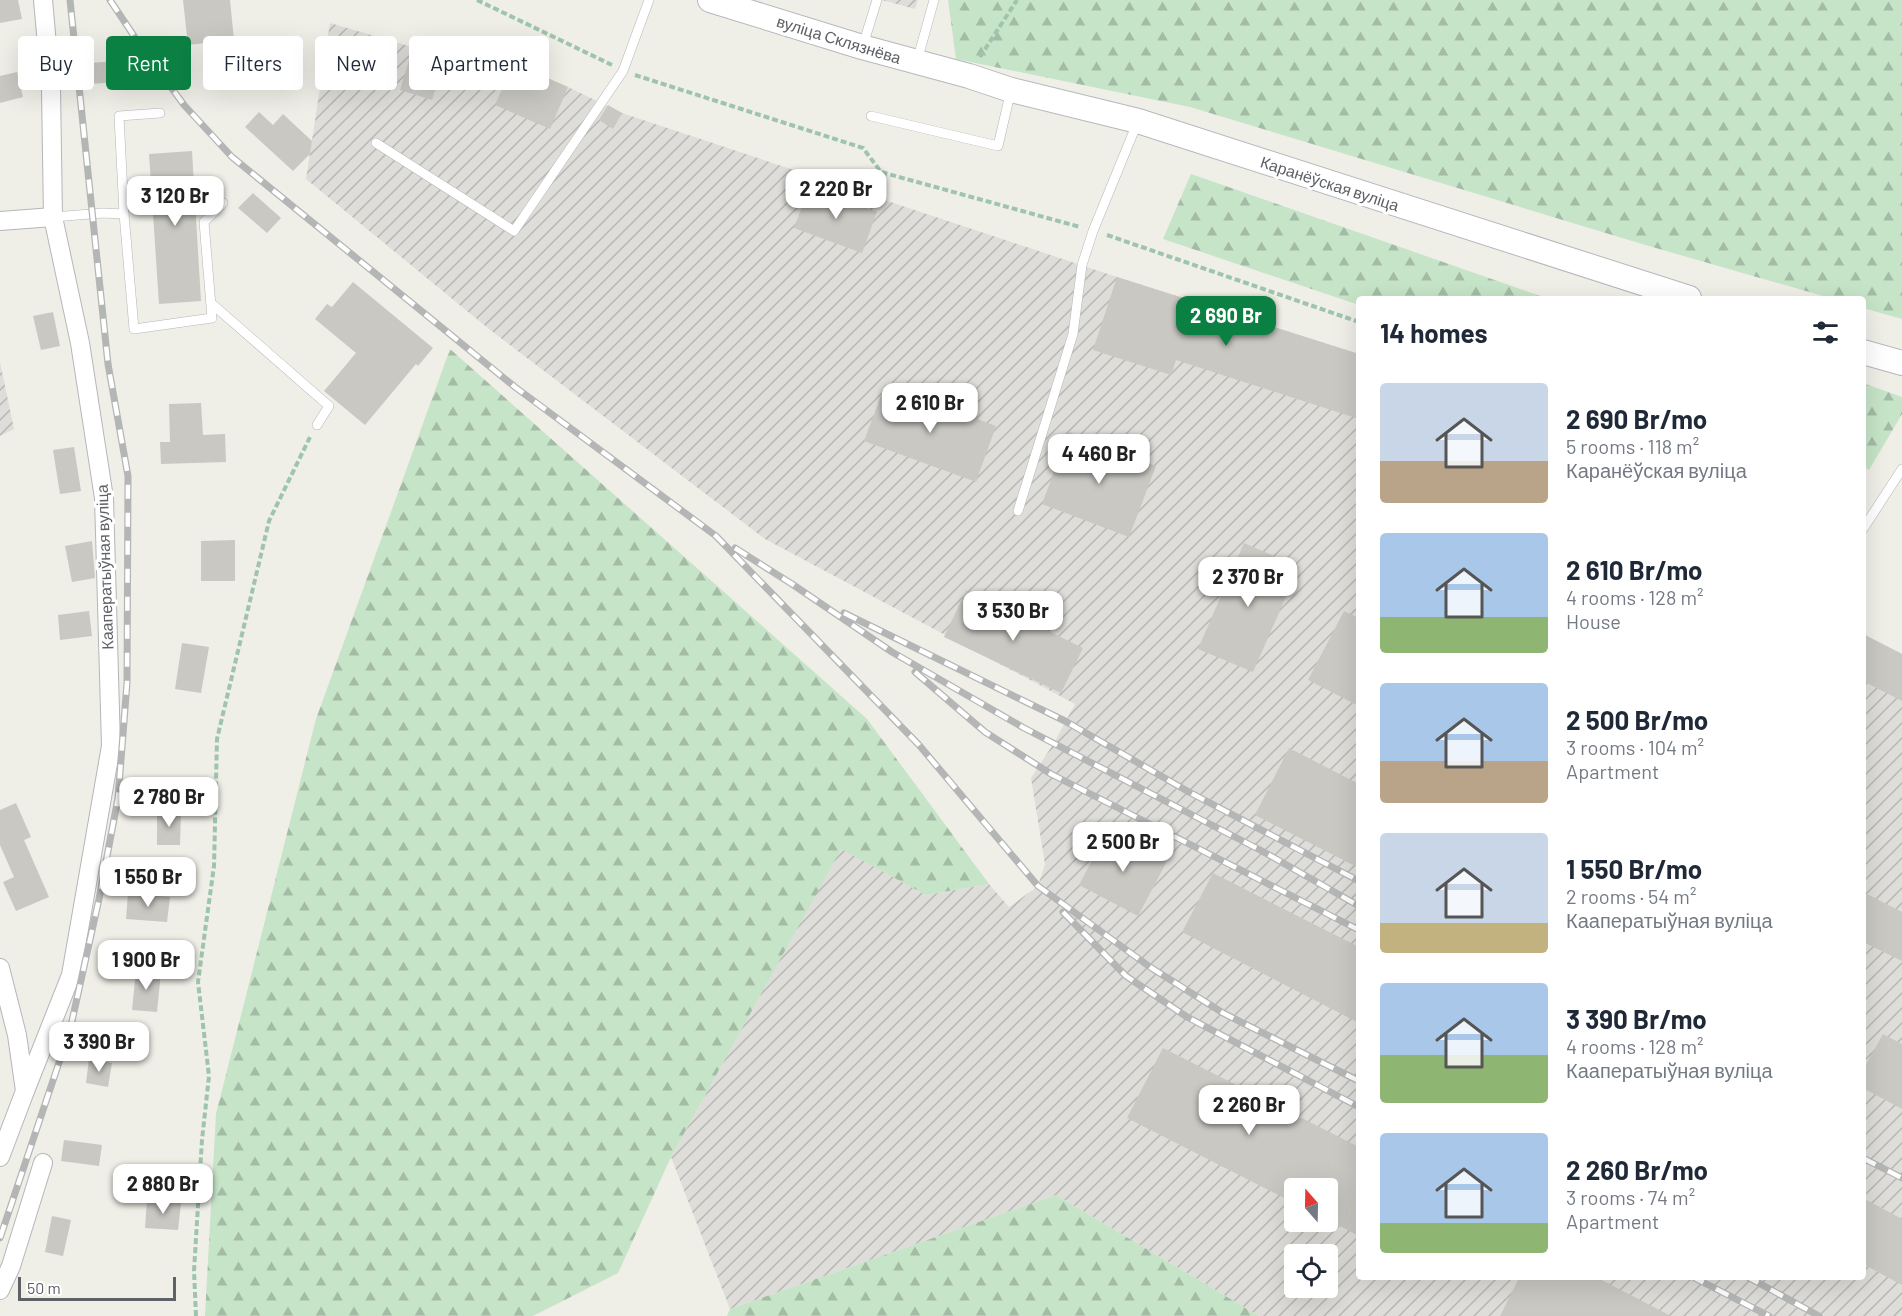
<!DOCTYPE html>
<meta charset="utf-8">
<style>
:root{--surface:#fff;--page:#f6f6f7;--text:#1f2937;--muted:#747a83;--accent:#0b8043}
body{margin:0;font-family:Barlow,sans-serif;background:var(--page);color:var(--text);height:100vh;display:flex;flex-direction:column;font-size:22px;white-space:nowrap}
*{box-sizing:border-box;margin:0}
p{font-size:20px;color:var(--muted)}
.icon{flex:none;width:33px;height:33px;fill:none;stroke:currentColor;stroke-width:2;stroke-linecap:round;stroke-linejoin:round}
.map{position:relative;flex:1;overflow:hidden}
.panel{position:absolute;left:1356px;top:296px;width:510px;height:984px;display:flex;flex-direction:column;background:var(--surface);border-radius:6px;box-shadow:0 6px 24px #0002}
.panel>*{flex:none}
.hud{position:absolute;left:18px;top:36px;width:570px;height:54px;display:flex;gap:12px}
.needle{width:39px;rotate:340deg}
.controls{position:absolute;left:1284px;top:1178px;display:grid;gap:12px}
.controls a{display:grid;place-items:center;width:54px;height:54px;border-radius:6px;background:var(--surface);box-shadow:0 6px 24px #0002;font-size:30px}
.scale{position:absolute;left:18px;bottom:15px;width:158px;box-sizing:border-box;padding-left:6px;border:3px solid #5e6165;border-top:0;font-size:16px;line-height:21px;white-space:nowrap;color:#5e6165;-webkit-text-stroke:4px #fff;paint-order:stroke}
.price{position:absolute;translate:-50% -51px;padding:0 14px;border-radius:12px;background:#fff;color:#222;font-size:20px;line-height:39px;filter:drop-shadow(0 2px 3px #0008)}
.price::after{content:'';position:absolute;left:50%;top:36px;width:18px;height:14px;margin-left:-9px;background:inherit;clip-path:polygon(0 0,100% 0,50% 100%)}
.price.selected{background:var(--accent);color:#fff}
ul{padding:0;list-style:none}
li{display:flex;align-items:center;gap:18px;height:150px;padding:0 24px}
li span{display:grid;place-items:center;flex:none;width:168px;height:120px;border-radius:6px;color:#555}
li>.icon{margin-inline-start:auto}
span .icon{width:72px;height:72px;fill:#fffc;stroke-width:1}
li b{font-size:26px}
h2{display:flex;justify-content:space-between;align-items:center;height:72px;padding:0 24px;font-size:26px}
.chip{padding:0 21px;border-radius:6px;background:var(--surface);box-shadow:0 6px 24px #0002;font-size:21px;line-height:54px}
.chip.selected{background:var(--accent);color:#fff}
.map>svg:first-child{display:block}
.industrial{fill:url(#industrial-furrows);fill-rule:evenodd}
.forest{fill:url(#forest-firs)}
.building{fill:#cac8c3}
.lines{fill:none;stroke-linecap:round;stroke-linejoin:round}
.lane-casing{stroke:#b4b6ba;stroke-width:10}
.street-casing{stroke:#b4b6ba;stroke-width:20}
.secondary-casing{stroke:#b5b8bc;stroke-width:26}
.path{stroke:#9fc4ad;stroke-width:4;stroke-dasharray:6 3;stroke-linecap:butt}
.lane{stroke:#fff;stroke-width:9}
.street{stroke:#fff;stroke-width:18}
.secondary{stroke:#fff;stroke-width:24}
.rail-casing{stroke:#b4b5b5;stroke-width:7}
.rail{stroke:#fff;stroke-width:4.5;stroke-dasharray:14;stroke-linecap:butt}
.labels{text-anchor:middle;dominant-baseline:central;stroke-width:6;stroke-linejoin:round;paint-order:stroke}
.street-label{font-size:16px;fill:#5e6165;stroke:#fff}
</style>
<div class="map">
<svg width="1902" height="1316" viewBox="0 0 1902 1316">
<defs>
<pattern id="industrial-furrows" width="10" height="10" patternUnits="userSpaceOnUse" patternTransform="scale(1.5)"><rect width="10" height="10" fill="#deddd9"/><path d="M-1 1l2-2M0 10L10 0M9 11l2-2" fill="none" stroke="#b7b7b4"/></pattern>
<pattern id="forest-firs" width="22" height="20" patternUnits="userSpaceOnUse" patternTransform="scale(1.5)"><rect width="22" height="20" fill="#c6e4c8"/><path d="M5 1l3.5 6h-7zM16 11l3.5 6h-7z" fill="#a4bca6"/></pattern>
</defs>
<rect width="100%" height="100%" fill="#efeee7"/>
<g class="industrial">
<path d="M882,0H918L915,9Z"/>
<path d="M330,23L508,75L513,63L568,87L622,113L1117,277L1359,354V1276H1863V634L1902,654V1316H1259L1056,1195L730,1309L671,1157L841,848L926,895L989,884L1009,907L1038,886L1045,864L1031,778L1054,743L1075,704L765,539L489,329L306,179ZM1294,1188H1328V1221H1294ZM1294,1254H1328V1287H1294Z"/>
<path d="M0,362L14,429L0,436Z"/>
</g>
<g class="forest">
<path d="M948,0H1902V319L1863,308V298H1830L1642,244L1190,107L956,59Z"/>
<path d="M1191,174L1546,298H1359V305L1163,239Z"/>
<path d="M450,349L867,719L989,884L926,895L841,849L671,1157L618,1273L533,1316H205L216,1114L316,719Z"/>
<path d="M1863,383L1902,397V414L1869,470L1863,467Z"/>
<path d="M1056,1195L1259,1316H727L730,1309Z"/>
</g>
<g class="building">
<path d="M0,0H18L22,19L0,23Z"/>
<path d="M183,0H230L234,40L188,45Z"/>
<path d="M411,54L443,64L432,100L400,90Z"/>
<path d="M131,60L133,81L90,84L89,63Z"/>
<path d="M513,63L568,87L550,129L495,105Z"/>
<path d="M17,72L23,97L0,103V76Z"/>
<path d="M608,105L622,113L613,129L599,120Z"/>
<path d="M259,112L273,125L283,114L312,141L310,154L293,171L245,127Z"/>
<path d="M192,151L201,301L159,304L149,154Z"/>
<path d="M809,188L877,212L862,253L794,228Z"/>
<path d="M253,193L281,218L267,233L238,208Z"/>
<path d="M1117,277L1359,354V419L1176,360L1171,375L1093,350Z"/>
<path d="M353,282L433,348L418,366L416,364L365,425L324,391L356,353L315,319L327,304L332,307Z"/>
<path d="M53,312L60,346L41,350L33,316Z"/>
<path d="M885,385L996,426L976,482L864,441Z"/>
<path d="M201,403L203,435L225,434L226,462L161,464L160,442H170L169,404Z"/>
<path d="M1069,432L1156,466L1129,537L1042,504Z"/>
<path d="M74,447L81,491L60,494L53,450Z"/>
<path d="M235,540V581H201V541Z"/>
<path d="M92,541L95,578L72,582L65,546Z"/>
<path d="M1244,543L1299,567L1253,672L1198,649Z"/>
<path d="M966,591L1083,648L1061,693L944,637Z"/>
<path d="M89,611L92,636L60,640L58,615Z"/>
<path d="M1344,611L1359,618V706L1308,680Z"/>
<path d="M1863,634L1902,654V701L1863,681Z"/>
<path d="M182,643L209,647L201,693L175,689Z"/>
<path d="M1289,748L1359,784V868L1255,815Z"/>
<path d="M16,803L31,837L24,840L49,897L16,911L3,882L14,877L0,845V810Z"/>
<path d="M157,811H181L180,845H157Z"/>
<path d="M1108,830L1167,861L1138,916L1079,885Z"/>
<path d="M1213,873L1359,947V1023L1182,932Z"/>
<path d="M1863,892L1902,912V961L1863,942Z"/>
<path d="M128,893L170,897L167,922L126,919Z"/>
<path d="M136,970L161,972L157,1012L132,1010Z"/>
<path d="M1883,1034L1902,1044V1109L1863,1088V1070Z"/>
<path d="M1163,1048L1359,1147V1236L1328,1220V1188H1294V1203L1127,1118Z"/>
<path d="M89,1059L112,1063L108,1087L86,1083Z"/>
<path d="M64,1140L102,1145L99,1166L61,1161Z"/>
<path d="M1863,1198L1902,1219V1285L1863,1264Z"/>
<path d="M147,1200L181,1203L178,1230L145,1228Z"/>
<path d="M52,1216L71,1220L63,1256L45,1252Z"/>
<path d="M1520,1276H1594L1671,1316H1500Z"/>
</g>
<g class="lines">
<g class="lane-casing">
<g id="lane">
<path d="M863,45L877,0"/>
<path d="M917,61L934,0"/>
<path d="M871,116L998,146L1011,90"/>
<path d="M376,143L514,231L623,71L649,0"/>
<path d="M124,214L134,329L212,318L204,222L223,203"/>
<path d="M53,217L103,213L124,214L119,116L160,113"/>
<path d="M211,303L329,406L317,425"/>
<path d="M1018,511L1073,334L1082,265L1093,231L1138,121"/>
<path d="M1863,529L1902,469"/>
</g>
</g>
<g class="street-casing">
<g id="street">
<path d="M0,221L53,217"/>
<path d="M0,968L17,1035L25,1091L0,1157"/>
<path d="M25,1091L71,975L111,746L104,498L80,343L53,217L51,89L43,0"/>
<path d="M0,1290L11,1266L43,1163"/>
</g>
</g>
<g class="secondary-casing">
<g id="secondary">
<path d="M710,0L862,47L969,76L1011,90L1138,121L1689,298"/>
<path d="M1863,352L1902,363"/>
</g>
</g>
<g class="path">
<path d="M477,0L612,65"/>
<path d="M980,57L1017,0"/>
<path d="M635,75L863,148L881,172L1080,227"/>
<path d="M1107,235L1359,322"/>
<path d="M196,1316L194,1271L202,1140L209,1076L198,982L214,866L217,739L269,521L311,435"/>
</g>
<use href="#lane" class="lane"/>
<use href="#street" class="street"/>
<use href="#secondary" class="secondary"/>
<g class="rail-casing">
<g id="rail">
<path d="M110,0L140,45L184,105L232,157L515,387L716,536L919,745L1038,886L1150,967L1223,1013L1359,1081"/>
<path d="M735,548L792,584L892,652L1024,728L1262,851L1359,906"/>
<path d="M844,613L1065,721L1189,792L1359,881"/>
<path d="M915,672L985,732L1051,774L1359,930"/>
<path d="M1063,912L1126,976L1187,1017L1359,1107"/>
<path d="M1863,1158L1902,1178"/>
<path d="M0,1238L70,1030L99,899L118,798L127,683L128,476L108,364L70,0"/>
<path d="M1691,1276L1769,1316"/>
<path d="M1746,1276L1819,1316"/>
</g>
</g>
<use href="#rail" class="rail"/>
</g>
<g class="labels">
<g class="street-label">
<text transform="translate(839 39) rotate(17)">вуліца Склязнёва</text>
<text transform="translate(1330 183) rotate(18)">Каранёўская вуліца</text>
<text transform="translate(104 567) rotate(-92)">Кааператыўная вуліца</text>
</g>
</g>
</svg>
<div class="controls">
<a><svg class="needle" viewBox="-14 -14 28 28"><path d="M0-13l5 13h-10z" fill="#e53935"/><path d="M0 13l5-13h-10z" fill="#747a83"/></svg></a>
<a><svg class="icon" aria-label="locate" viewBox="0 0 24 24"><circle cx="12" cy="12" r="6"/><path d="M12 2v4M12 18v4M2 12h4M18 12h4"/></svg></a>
</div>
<div class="scale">50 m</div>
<b class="price" style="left:836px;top:220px">2 220 Br</b>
<b class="price" style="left:175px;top:227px">3 120 Br</b>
<b class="price selected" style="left:1226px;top:347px">2 690 Br</b>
<b class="price" style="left:930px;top:434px">2 610 Br</b>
<b class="price" style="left:1099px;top:485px">4 460 Br</b>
<b class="price" style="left:1248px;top:608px">2 370 Br</b>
<b class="price" style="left:1013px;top:642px">3 530 Br</b>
<b class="price" style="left:169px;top:828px">2 780 Br</b>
<b class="price" style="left:1123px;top:873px">2 500 Br</b>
<b class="price" style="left:148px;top:908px">1 550 Br</b>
<b class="price" style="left:146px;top:991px">1 900 Br</b>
<b class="price" style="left:99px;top:1073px">3 390 Br</b>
<b class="price" style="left:1249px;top:1136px">2 260 Br</b>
<b class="price" style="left:163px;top:1215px">2 880 Br</b>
<div class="hud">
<a class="chip">Buy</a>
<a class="chip selected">Rent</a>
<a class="chip">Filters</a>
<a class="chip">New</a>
<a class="chip">Apartment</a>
</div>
<section class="panel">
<h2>14 homes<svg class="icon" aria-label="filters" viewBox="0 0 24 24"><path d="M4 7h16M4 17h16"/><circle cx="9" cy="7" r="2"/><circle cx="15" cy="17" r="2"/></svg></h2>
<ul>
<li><span style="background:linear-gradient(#c9d6e8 65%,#b9a48a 0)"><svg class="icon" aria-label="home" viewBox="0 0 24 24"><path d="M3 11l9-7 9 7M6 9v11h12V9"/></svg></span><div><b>2 690 Br/mo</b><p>5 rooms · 118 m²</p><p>Каранёўская вуліца</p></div></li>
<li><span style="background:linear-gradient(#a9c7e8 70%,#8fb573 0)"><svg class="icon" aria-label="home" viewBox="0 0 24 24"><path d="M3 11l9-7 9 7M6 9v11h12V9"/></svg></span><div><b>2 610 Br/mo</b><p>4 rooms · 128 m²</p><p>House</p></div></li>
<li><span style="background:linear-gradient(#a9c7e8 65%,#b9a48a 0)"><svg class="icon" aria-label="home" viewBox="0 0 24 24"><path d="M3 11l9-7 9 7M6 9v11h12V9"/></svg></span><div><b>2 500 Br/mo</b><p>3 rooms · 104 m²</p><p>Apartment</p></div></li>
<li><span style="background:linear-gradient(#c9d6e8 75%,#c2b280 0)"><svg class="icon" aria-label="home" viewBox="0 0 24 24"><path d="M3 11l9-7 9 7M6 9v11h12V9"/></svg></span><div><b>1 550 Br/mo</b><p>2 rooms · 54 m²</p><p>Кааператыўная вуліца</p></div></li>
<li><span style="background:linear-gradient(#a9c7e8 60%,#8fb573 0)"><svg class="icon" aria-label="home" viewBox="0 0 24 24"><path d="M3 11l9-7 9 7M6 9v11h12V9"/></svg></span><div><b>3 390 Br/mo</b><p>4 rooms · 128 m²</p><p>Кааператыўная вуліца</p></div></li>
<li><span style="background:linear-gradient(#a9c7e8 75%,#8fb573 0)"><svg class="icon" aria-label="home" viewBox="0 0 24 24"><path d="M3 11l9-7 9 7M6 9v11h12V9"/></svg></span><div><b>2 260 Br/mo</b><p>3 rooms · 74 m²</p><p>Apartment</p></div></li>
</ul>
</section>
</div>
